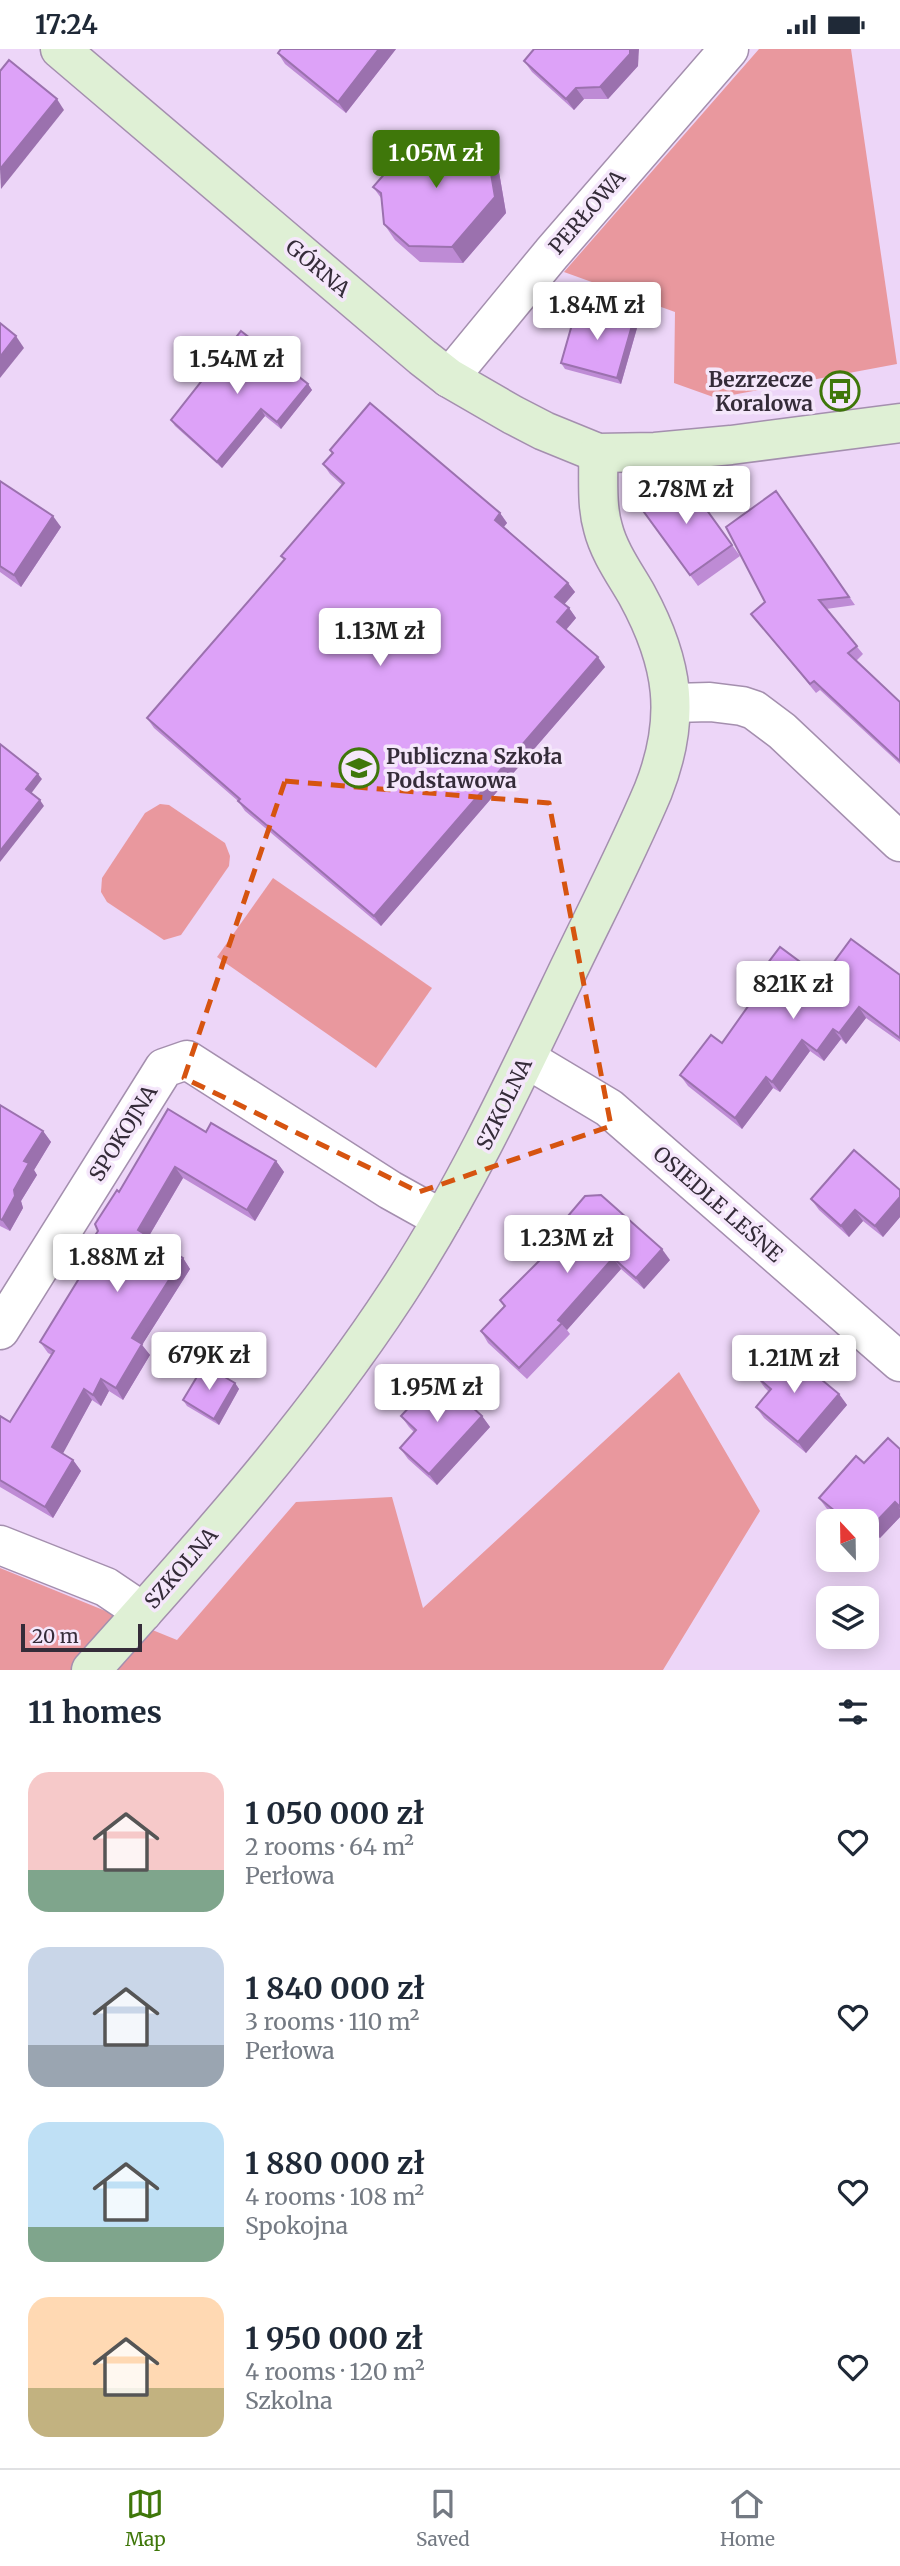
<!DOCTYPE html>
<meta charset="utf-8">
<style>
:root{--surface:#fff;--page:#f2f2f3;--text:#1f2937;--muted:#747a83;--line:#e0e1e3;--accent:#3f770a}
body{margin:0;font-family:Merriweather,serif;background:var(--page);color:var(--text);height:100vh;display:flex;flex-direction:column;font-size:26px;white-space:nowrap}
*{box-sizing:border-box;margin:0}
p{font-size:23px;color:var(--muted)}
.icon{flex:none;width:38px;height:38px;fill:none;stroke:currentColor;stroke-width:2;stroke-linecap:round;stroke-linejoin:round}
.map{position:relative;height:1621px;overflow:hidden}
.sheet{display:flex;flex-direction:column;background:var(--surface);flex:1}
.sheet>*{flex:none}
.needle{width:46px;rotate:338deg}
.fabs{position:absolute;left:816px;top:1460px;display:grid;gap:14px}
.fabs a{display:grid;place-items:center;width:63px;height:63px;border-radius:14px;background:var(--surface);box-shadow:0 4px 18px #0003;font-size:35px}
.scale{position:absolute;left:21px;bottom:18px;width:121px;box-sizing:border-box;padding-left:7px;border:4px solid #352c39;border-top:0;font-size:19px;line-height:24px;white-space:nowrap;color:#352c39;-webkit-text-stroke:5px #f5e7fb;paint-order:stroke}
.price{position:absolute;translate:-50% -60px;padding:0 16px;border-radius:7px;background:#fff;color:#222;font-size:23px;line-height:46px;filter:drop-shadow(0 2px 4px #0008)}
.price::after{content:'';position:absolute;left:50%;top:42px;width:21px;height:16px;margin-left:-10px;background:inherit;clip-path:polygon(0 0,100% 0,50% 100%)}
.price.current{background:var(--accent);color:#fff}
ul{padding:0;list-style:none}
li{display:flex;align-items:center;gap:21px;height:175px;padding:0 28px}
li span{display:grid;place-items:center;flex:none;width:196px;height:140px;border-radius:21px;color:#555}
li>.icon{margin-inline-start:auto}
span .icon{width:84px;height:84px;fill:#fffc;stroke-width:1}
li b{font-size:30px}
h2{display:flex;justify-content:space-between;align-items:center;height:84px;padding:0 28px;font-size:30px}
.status{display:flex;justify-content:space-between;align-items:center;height:49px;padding:0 35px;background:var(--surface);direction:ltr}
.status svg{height:19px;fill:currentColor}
.menu{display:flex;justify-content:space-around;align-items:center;height:98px;border-top:2px solid var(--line);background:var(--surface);font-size:19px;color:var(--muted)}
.menu a{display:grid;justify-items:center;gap:4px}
.menu .current{color:var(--accent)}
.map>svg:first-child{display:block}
.green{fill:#e9989e}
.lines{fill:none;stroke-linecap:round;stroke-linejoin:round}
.street-casing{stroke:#a48fae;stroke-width:41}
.secondary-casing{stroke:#a48fae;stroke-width:41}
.street{stroke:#fff;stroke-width:38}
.secondary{stroke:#dff0d5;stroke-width:38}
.wall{fill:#be8bd5}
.shaded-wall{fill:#9b71ae}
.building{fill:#dda2f8;stroke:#9b71ae;stroke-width:2}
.marked{fill:none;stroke:#d65410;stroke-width:5;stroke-dasharray:14 9;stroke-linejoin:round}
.labels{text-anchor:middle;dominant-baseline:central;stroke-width:7;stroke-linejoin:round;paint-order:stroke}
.street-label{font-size:21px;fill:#352c39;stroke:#f5e7fb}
.poi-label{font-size:21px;font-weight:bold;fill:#352c39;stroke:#f5e7fb;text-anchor:end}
</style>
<div class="status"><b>17:24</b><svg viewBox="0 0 49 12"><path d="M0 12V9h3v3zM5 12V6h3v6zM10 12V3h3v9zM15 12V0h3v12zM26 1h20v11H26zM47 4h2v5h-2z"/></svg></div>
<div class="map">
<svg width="900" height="1621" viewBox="0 0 900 1621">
<rect width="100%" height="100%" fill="#edd6f8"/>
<g class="green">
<path d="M759,0H851L897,315L716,349L674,334L675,263L564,223Z"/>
<path d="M160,755L169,756L225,794L230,807L229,817L181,886L164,891L107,853L101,843L102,829L145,764Z"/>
<path d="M273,829L432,939L376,1019L217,908Z"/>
<path d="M679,1323L760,1462L663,1621H0V1519L177,1591L296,1453L392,1448L423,1559Z"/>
</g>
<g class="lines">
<g class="street-casing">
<g id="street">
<path d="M449,329L552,204L729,0"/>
<path d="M673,654L710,653L742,657L754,661L782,682L900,793"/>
<path d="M527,1010L609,1059L900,1313"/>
<path d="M0,1281L164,1019L187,1011L390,1141L442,1170"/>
<path d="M0,1496L106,1538L143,1563"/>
</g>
</g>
<g class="secondary-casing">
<g id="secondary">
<path d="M60,0L422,308L449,329L513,366L544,382L598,404L655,403L731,396L900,374"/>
<path d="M91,1621C199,1501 308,1380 397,1244C462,1145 512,1039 563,932C593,869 626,806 653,742C682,669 674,614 637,546C625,525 609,503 603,479C596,455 599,429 598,404"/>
</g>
</g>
<use href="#street" class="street"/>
<use href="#secondary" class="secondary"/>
</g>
<g class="wall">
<path d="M281,0H396L346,64L285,15L278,4Z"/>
<path d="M524,12L638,17L608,50H584L574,61L532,23Z"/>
<path d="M488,107L499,123L506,164L463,214L420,213L395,191L384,175L381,149L373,138Z"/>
<path d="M637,279L621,335L565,320L561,314Z"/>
<path d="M308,335L312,341L281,380L265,367L222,419L175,377L171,371Z"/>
<path d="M330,401L500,464L507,474L504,478L568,534L575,543L564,555L569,559L576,569L566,581L605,618L381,877L245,762L238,752L154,679L147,669L284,511L281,507L342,436L330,425L323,415L332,404Z"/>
<path d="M683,428L740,507L698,537L641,459Z"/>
<path d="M0,432L61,478L21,538L0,523Z"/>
<path d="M776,442L855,556L826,560L863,605L856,612L900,653V715L820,641L816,644L751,565L765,553Z"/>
<path d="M900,926V993L866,969L846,995L841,990L824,1012L810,1002L780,1043L773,1039L742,1080L688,1037L680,1026L722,994L764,935L758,927L822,929Z"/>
<path d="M0,1056L43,1082L51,1093L34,1121L37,1126L21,1152L23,1159L10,1182L0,1177Z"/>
<path d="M206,1083L276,1112L284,1123L255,1172L183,1129L149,1187L183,1209L190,1220L142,1296L150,1306L123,1351L109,1342L101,1357L92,1351L62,1405L73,1411L81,1422L53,1469L0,1438V1367L10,1373L52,1306L48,1304L40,1293L89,1213L83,1205L98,1182L119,1143Z"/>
<path d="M900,1141V1168L883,1188L863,1172L849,1188L819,1161L811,1150Z"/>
<path d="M545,1194L670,1211L644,1240L621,1220L567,1281L570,1285L527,1330L488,1294L481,1282L504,1257L500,1251L550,1202Z"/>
<path d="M757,1328L839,1345L847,1356L806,1404L764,1369L756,1358L769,1343L765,1339Z"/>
<path d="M235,1334L239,1340L219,1376L187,1357L183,1351Z"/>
<path d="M401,1367H482L490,1378L437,1436L408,1410L400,1399L414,1383L409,1378Z"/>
<path d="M900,1400V1468L880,1489L866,1484V1472H841L827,1460L819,1449L864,1414Z"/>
</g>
<g class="shaded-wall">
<path d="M379,0H396L346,64L338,53Z"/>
<path d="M630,0H639L638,17L608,50L600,38Z"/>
<path d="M576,39L584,50L574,61L566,50Z"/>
<path d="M57,50L64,61L1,140L0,120Z"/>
<path d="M488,107L499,123L506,164L463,214L452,198Z"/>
<path d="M633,273L637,279L621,335L617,329Z"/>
<path d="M16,287L24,299L0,329V308Z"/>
<path d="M308,335L312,341L281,380L277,373Z"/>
<path d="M261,360L265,367L222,419L217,413Z"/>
<path d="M500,464L507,474L502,480L495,471Z"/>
<path d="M53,467L61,478L21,538L14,526Z"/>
<path d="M568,534L575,543L562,558L555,548Z"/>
<path d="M569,559L576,569L564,583L557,573Z"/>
<path d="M598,608L605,618L381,877L374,867Z"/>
<path d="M38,725L42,730L30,746L26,740Z"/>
<path d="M40,751L44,757L0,813V802Z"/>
<path d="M859,958L866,969L846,995L839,984Z"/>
<path d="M833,980L841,990L824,1012L817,1002Z"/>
<path d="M802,991L810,1002L780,1043L772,1033Z"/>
<path d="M766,1028L773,1039L742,1080L735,1069Z"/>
<path d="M43,1082L51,1093L34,1121L37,1126L21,1152L23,1159L10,1182L2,1171L24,1112Z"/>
<path d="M276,1112L284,1123L255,1172L247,1161Z"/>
<path d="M175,1118L183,1129L146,1192L138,1181Z"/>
<path d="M900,1148V1168L883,1188L875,1177Z"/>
<path d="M855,1161L863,1172L849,1188L841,1177Z"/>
<path d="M662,1200L670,1211L644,1240L636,1229Z"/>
<path d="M183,1209L190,1220L142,1296L150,1306L123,1351L116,1339L132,1289Z"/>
<path d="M613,1209L621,1220L567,1281L558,1271Z"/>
<path d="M101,1330L109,1342L101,1357L93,1346Z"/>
<path d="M235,1334L239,1340L219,1376L214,1370Z"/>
<path d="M84,1340L92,1351L60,1410L52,1398Z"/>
<path d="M839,1345L847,1356L806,1404L798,1393Z"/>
<path d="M482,1367L490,1378L437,1436L429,1425Z"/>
<path d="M73,1411L81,1422L53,1469L45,1458Z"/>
<path d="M895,1453L900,1460V1468L880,1489L872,1477Z"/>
</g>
<g class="building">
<path d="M281,0H379L338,53L278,4Z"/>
<path d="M534,0H630V5L600,38L576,39L566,50L524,12Z"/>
<path d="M9,11L57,50L0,120V22Z"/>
<path d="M421,83L463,84L488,107L495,148L452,198L409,197L384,175L381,144L373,138Z"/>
<path d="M577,258L633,273L617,329L561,314Z"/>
<path d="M0,274L16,287L0,308Z"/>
<path d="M241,282L308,335L277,373L261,360L217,413L171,371Z"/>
<path d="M370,354L500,464L495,471L568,534L555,548L569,559L557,573L598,608L374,867L238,752L240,750L147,669L285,510L281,507L344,434L323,415L333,404L330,401Z"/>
<path d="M683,428L732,496L690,526L641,459Z"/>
<path d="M0,432L53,467L14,526L0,517Z"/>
<path d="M776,442L849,548L819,551L857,597L848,604L900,653V712L814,632L810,635L751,565L765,553L726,478Z"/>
<path d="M0,695L38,725L26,740L40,751L0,802Z"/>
<path d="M851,890L900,926V989L859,958L839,984L833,980L817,1002L802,991L772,1033L766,1028L735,1069L680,1026L711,986L722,994L766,932L758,927L780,898L822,929Z"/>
<path d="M0,1056L43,1082L24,1112L29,1114L14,1141L15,1147L2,1171L0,1170Z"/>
<path d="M168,1060L206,1083L211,1074L276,1112L247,1161L175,1118L138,1181L183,1209L132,1289L142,1295L116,1339L101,1330L93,1346L84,1340L52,1398L73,1411L45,1458L0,1431V1367L10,1373L54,1302L40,1293L91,1210L83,1205L98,1182L95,1175L117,1141L119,1143Z"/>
<path d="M854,1101L900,1141V1148L875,1177L855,1161L841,1177L811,1150Z"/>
<path d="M601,1146L662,1200L636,1229L613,1209L558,1271L562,1274L519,1319L481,1282L505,1257L500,1251L551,1200L545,1194L585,1147Z"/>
<path d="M782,1298L839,1345L798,1393L756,1358L771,1340L757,1328Z"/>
<path d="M204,1316L235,1334L214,1370L183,1351Z"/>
<path d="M438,1327L482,1367L429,1425L400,1399L416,1381L401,1367Z"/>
<path d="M888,1389L900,1400V1458L895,1453L872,1477L866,1475V1472H855L841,1467L819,1449L856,1407L864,1414Z"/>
</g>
<path class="marked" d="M285,732L549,754L611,1077L419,1143L184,1029Z"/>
<defs>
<g id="bus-ring" transform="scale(2.0125)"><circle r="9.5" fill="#f5e7fb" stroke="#3f770a" stroke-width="1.5"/><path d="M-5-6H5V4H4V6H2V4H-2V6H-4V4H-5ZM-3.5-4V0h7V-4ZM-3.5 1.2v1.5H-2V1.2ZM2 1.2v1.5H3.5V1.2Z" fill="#3f770a"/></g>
<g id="school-ring" transform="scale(2.0125)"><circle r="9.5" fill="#f5e7fb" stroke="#3f770a" stroke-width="1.5"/><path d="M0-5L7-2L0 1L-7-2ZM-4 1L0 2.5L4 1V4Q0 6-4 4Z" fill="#3f770a"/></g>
</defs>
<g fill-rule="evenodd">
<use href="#bus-ring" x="840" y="342"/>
<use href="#school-ring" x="359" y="719"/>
</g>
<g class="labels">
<g class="street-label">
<text transform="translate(587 163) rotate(-49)">PERŁOWA</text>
<text transform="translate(318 219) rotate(40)">GÓRNA</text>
<text transform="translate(504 1055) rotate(-64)">SZKOLNA</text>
<text transform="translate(123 1084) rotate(-58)">SPOKOJNA</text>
<text transform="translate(718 1155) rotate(41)">OSIEDLE LEŚNE</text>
<text transform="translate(181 1519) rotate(-49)">SZKOLNA</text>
</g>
<g class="poi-label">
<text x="813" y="330">Bezrzecze<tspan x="813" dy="24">Koralowa</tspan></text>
<text x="386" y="707" text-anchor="start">Publiczna Szkoła<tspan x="386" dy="24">Podstawowa</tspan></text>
</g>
</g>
</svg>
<div class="fabs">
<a><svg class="needle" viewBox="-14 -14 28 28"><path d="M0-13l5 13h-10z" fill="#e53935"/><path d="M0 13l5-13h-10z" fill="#747a83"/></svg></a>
<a><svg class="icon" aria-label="layers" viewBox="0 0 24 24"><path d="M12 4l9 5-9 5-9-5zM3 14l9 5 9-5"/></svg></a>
</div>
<div class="scale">20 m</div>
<b class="price current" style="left:436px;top:141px">1.05M zł</b>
<b class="price" style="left:597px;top:293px">1.84M zł</b>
<b class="price" style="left:237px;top:347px">1.54M zł</b>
<b class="price" style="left:686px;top:477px">2.78M zł</b>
<b class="price" style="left:380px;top:619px">1.13M zł</b>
<b class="price" style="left:793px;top:972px">821K zł</b>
<b class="price" style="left:567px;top:1226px">1.23M zł</b>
<b class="price" style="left:117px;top:1245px">1.88M zł</b>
<b class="price" style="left:209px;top:1343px">679K zł</b>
<b class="price" style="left:794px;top:1346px">1.21M zł</b>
<b class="price" style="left:437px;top:1375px">1.95M zł</b>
</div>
<section class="sheet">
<h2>11 homes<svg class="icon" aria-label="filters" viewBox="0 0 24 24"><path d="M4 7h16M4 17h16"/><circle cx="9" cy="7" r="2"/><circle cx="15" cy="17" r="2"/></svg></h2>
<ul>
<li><span style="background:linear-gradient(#f6c9c9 70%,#7fa58c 0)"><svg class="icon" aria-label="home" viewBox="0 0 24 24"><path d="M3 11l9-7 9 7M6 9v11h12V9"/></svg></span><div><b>1 050 000 zł</b><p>2 rooms · 64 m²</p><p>Perłowa</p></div><svg class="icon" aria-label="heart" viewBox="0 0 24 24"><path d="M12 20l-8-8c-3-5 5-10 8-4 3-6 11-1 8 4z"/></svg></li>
<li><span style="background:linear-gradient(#c9d6e8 70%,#9aa5b1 0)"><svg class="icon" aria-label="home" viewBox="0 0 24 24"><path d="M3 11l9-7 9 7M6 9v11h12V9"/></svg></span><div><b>1 840 000 zł</b><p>3 rooms · 110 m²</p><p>Perłowa</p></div><svg class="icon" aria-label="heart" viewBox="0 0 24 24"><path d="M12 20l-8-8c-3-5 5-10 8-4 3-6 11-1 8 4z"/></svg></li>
<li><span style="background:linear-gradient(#bfe0f5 75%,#7fa58c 0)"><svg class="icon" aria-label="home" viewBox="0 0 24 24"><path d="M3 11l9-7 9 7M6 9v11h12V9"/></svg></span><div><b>1 880 000 zł</b><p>4 rooms · 108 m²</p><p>Spokojna</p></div><svg class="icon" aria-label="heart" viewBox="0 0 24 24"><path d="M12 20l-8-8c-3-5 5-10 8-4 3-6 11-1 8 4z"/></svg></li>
<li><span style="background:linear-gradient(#ffd9b3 65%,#c2b280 0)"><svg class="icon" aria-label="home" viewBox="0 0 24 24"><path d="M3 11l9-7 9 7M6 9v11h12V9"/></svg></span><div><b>1 950 000 zł</b><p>4 rooms · 120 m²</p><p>Szkolna</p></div><svg class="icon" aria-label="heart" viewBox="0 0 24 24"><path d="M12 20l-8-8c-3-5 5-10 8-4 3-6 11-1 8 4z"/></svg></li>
</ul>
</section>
<nav class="menu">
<a class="current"><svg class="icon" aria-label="map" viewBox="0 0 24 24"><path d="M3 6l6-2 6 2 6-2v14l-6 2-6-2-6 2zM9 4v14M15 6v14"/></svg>Map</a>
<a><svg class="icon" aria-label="saved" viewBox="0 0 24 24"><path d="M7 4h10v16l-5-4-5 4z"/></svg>Saved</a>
<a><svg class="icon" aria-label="home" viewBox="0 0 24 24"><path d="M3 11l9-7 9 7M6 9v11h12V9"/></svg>Home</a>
</nav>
